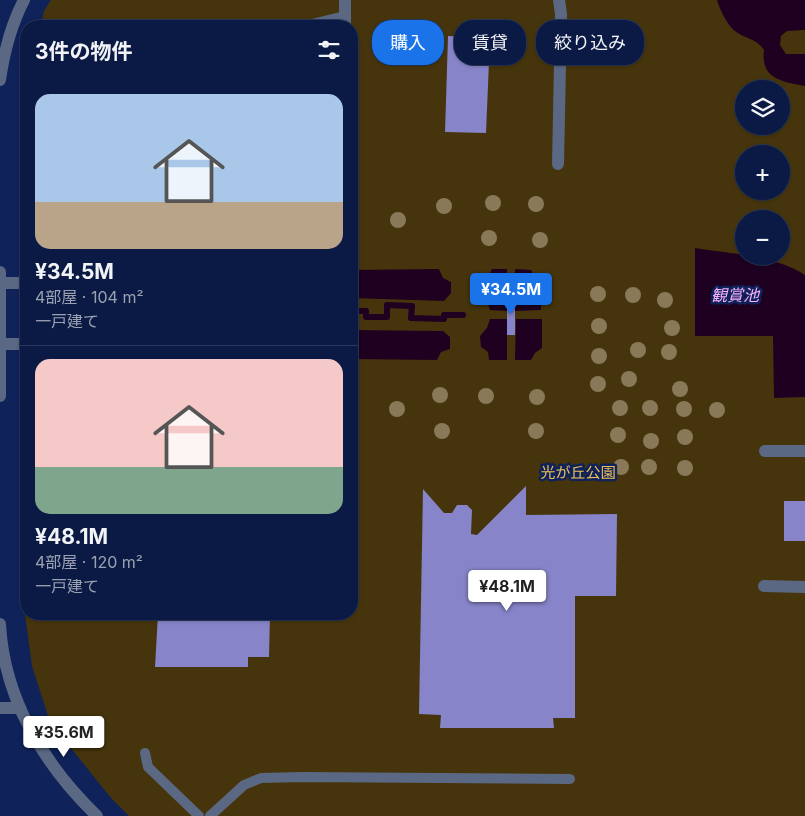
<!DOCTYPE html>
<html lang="ja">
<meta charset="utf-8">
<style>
:root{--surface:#0b1a44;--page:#14234b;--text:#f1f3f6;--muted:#9aa1b2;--line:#2b385d;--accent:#1a73e8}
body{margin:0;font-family:Inter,"Noto Sans JP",sans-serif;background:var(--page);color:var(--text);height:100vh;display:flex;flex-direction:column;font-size:19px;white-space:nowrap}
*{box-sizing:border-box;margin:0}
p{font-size:16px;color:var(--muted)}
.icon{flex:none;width:28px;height:28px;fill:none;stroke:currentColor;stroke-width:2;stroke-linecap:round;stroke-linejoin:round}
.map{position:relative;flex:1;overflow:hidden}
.drawer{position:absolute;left:20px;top:20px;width:338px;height:600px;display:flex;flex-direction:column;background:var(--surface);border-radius:20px;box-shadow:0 1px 4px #0004,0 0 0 1px var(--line)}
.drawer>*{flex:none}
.top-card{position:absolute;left:372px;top:20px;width:358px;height:45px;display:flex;gap:10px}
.buttons{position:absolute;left:735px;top:80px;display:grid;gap:10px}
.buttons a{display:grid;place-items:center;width:55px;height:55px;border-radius:50%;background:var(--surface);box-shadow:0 1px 4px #0004,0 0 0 1px var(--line);font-size:25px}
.price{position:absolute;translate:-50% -42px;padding:0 11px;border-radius:5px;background:#fff;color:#222;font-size:16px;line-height:32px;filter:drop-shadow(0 1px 2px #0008)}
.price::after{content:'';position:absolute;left:50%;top:30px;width:15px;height:11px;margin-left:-8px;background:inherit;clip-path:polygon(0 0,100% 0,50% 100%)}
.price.current{background:var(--accent);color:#fff}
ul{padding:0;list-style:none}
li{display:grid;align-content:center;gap:10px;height:265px;padding:0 15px}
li+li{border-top:1px solid var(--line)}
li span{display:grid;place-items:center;height:155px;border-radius:15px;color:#555}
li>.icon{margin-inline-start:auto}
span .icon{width:90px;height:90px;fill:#fffc;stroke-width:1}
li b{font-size:21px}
h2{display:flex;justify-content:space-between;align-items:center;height:60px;padding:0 15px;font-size:21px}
.chip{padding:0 18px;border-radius:20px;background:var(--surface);box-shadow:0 1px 4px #0004,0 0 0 1px var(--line);font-size:18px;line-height:45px}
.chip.current{background:var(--accent);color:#fff}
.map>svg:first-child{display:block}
.green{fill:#46350c;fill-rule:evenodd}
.water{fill:#1e0020}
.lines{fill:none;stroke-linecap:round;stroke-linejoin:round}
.stream{stroke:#1e0020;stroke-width:6}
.building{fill:#8784c9}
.service{stroke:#5b6883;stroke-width:10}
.pedestrian{stroke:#5b6883;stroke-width:12}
.tertiary{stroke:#5b6883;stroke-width:12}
.pedestrian-bridge{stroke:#5b6883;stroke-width:12}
.tree{fill:#8a7959}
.labels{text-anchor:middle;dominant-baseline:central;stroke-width:5;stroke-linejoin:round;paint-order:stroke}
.park-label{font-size:15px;fill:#eec059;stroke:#0f235a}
.water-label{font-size:16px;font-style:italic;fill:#fbb0fe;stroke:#0f235a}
</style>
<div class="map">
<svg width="805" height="816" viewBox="0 0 805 816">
<rect width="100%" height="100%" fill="#0f235a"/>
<path class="green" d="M51,0H805V816H129L111,798L50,722L32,666L24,607V467L20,329L26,155V614H351V26H41L44,11ZM744,89H781V126H744ZM744,154H781V191H744ZM744,219H781V256H744Z"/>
<g class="water">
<path d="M717,0H805V30L787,31L781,36L780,45L786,54H805V86C783,82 760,79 764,50C756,38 745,39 735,31C728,26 719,8 717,0Z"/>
<path d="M695,248C731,254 774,255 805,275V397L774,398L773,336H695Z"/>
<path d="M439,269L443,278L451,282V293L444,301L352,298L351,270Z"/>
<path d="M492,269H507V311L490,310L487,301L479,294V282L487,280Z"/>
<path d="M515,269L531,270L535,278L541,282V310L515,311Z"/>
<path d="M490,319H507V360H489L488,352L481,347L480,336L487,328Z"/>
<path d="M516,319H542V348L535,353L531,360H515Z"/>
<path d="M351,330L443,331L450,337V349L441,352L437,360L351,359Z"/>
</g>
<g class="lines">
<path class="stream" d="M351,319H355V311H366V317H387V305L412,306L411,318L444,319V315H463"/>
</g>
<g class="building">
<path d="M448,36L490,38L486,133L445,132Z"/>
<rect x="507" y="295" width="8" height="40"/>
<path d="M526,486V515L617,514L616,596H575V718H553L554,728H440L441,715L419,714L423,489L444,513H452L457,505H467L472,510L471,534L477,535Z"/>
<rect x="784" y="501" width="21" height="40"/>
<path d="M158,614H270L269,657H248V667H155Z"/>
</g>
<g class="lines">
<g class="service">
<path d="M145,753L148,767L199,816"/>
<path d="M210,816L244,785L261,778L303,777L570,779"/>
</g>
<g class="pedestrian">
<path d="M308,26L345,17"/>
<path d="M345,26V0"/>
<path d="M558,164L561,14L559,0"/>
<path d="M765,451H805"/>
<path d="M764,586L805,587"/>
</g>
<g class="tertiary">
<path d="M0,80C4,52 11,25 24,0"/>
<path d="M0,272V396"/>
<path d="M0,624C4,699 44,765 97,816"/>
<path d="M0,708H20"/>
</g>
<g class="pedestrian-bridge">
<path d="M0,283H26"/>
<path d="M0,344H26"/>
</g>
</g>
<g class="tree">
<circle cx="493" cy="203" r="8"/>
<circle cx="536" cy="204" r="8"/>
<circle cx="444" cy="206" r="8"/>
<circle cx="398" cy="220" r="8"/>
<circle cx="489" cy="238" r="8"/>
<circle cx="540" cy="240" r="8"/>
<circle cx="598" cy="294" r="8"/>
<circle cx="633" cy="295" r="8"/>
<circle cx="665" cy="300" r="8"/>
<circle cx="599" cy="326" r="8"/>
<circle cx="672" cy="328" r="8"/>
<circle cx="638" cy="350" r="8"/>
<circle cx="669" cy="352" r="8"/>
<circle cx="599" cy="356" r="8"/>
<circle cx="629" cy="379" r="8"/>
<circle cx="598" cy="384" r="8"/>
<circle cx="680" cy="389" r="8"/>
<circle cx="440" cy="395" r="8"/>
<circle cx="486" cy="396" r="8"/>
<circle cx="537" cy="397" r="8"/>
<circle cx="620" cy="408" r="8"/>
<circle cx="650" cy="408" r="8"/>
<circle cx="397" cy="409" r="8"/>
<circle cx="684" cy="409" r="8"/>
<circle cx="717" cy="410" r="8"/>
<circle cx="442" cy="431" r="8"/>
<circle cx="536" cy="431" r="8"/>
<circle cx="618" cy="435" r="8"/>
<circle cx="685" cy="437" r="8"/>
<circle cx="651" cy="441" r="8"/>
<circle cx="621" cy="467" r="8"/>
<circle cx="649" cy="467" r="8"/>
<circle cx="685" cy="468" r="8"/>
</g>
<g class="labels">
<g class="park-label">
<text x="578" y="472">光が丘公園</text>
</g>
<g class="water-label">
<text x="735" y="295">観賞池</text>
</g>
</g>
</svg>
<div class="buttons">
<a><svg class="icon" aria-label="layers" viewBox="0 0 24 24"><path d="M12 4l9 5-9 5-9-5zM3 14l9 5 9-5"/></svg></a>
<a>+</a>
<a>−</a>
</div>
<b class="price current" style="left:511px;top:315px">¥34.5M</b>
<b class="price" style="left:507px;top:612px">¥48.1M</b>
<b class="price" style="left:64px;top:758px">¥35.6M</b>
<div class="top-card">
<a class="chip current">購入</a>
<a class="chip">賃貸</a>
<a class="chip">絞り込み</a>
</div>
<section class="drawer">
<h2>3件の物件<svg class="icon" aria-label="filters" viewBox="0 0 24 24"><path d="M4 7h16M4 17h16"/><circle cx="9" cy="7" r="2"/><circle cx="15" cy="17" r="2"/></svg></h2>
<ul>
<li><span style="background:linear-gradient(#a9c7e8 70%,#b9a48a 0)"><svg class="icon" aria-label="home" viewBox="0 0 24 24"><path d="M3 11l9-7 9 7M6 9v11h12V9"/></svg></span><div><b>¥34.5M</b><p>4部屋 · 104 m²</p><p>一戸建て</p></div></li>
<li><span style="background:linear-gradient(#f6c9c9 70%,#7fa58c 0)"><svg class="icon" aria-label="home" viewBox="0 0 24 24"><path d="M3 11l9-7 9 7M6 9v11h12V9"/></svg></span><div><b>¥48.1M</b><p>4部屋 · 120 m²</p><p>一戸建て</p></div></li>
</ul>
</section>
</div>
